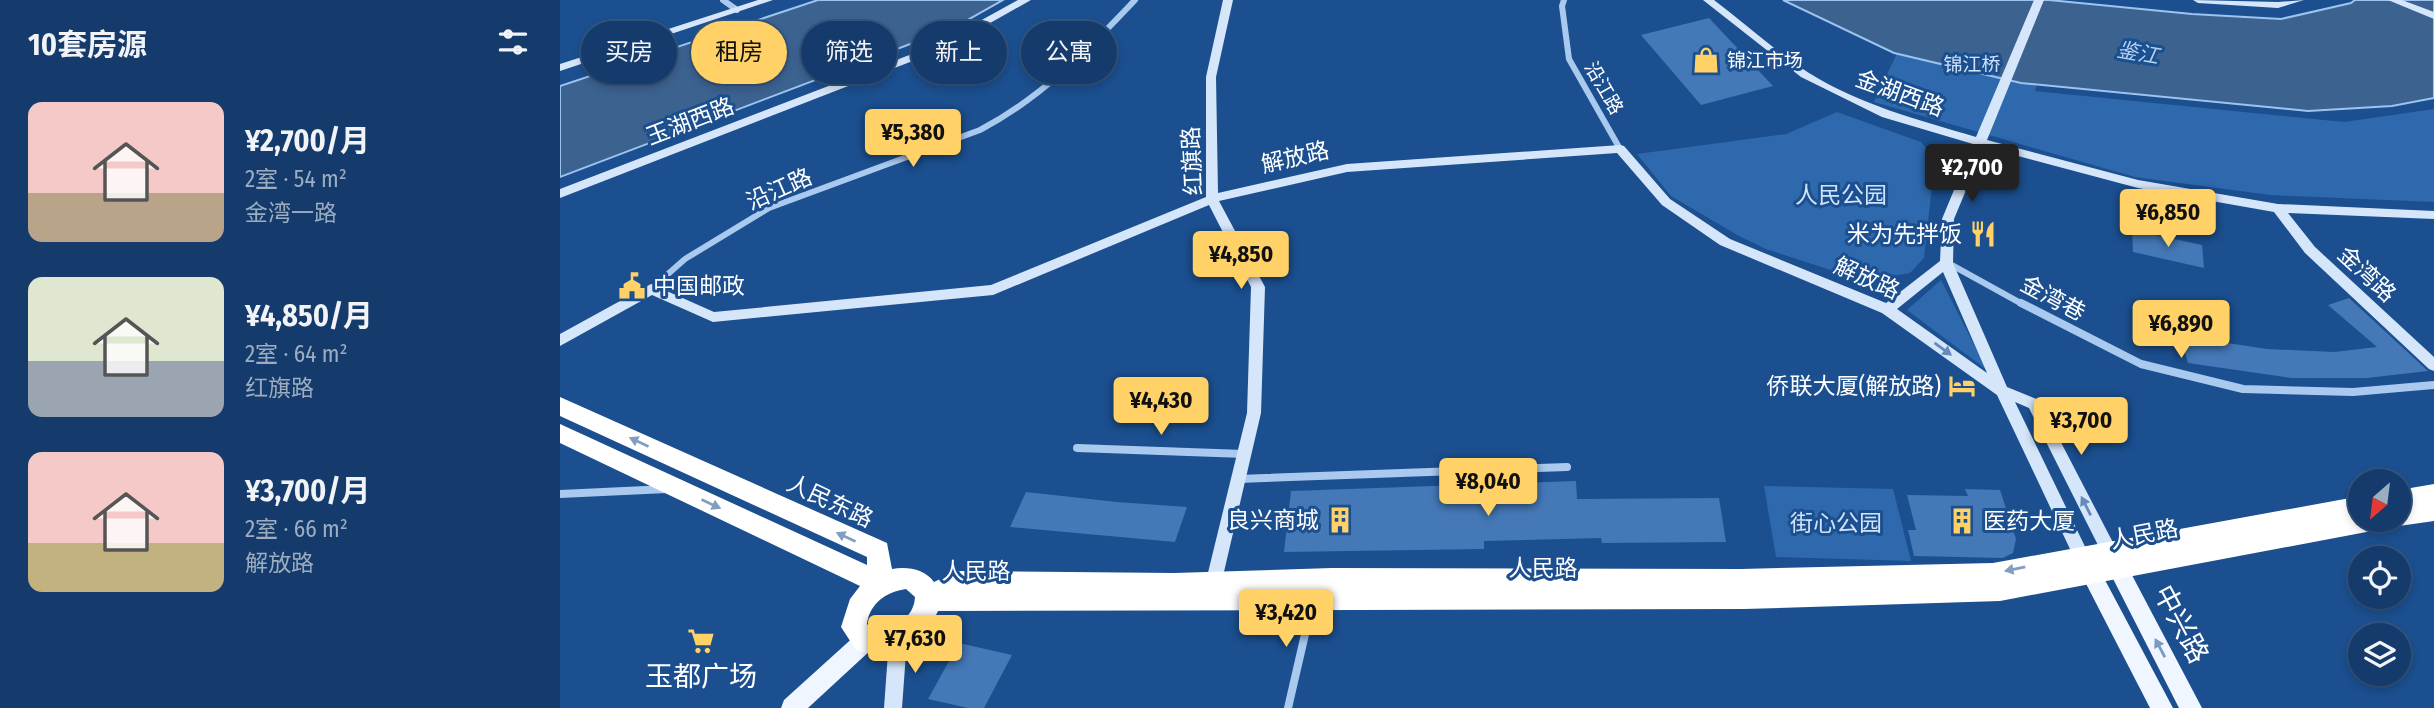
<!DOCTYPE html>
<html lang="zh">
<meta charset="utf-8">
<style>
:root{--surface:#143b6b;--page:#214673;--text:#f1f3f6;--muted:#9dadc1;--line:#33557e;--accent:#ffd166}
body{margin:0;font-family:"Fira Sans Condensed","Noto Sans SC",sans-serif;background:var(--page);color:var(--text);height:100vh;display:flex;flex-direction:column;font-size:26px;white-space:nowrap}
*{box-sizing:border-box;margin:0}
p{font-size:23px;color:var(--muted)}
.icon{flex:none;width:38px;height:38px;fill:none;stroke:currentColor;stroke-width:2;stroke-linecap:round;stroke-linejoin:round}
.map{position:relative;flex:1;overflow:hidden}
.drawer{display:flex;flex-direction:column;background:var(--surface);width:560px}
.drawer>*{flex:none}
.hud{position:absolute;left:21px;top:21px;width:665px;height:63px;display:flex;gap:14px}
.needle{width:46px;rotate:208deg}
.fabs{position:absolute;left:1788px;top:469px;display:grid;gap:14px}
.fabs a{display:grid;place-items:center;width:63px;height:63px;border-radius:50%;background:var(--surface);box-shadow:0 4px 10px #0003,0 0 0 2px var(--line);font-size:35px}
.price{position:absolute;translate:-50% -60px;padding:0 16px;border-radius:7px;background:var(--accent);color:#111;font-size:23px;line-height:46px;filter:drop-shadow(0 2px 4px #0008)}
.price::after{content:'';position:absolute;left:50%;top:42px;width:21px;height:16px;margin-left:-10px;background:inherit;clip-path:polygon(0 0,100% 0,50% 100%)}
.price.on{background:#222;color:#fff}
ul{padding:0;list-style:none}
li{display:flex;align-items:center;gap:21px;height:175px;padding:0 28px}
li span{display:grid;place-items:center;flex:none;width:196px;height:140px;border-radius:14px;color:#555}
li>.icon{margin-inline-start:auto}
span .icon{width:84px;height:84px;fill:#fffc;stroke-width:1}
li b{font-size:30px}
h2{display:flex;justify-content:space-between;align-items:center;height:84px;padding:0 28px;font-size:30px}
.tag{padding:0 24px;border-radius:32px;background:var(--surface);box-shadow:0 4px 10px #0003,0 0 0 2px var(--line);font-size:24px;line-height:63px}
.tag.on{background:var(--accent);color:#111}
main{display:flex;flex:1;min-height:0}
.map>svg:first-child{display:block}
.green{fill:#2e69ad}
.water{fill:#3c6290;stroke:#9cc4f0;stroke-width:2}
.building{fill:#4478b7}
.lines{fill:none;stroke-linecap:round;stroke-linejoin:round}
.street-far1{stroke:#a9c9ee;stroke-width:6}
.street{stroke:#a9c9ee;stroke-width:8}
.secondary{fill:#d6e6fa;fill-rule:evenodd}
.primary{fill:#f0f6ff;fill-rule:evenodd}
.highway{fill:#fff;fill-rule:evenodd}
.oneway{fill:#668bba}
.oneway2{fill:#829ec1}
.oneway3{fill:#7b9ac1}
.labels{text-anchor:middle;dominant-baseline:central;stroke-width:6;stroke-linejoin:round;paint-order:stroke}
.far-poi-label{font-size:19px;fill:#fff;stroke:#1b4f8f;text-anchor:start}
.far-park-label{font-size:19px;fill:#cfe3fa;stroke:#1b4f8f}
.far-street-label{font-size:19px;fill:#fff;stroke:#1b4f8f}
.far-water-label{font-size:21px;font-style:italic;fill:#b5d3f5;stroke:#1b4f8f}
.street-label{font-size:23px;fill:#fff;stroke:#1b4f8f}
.park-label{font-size:23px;fill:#cfe3fa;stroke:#1b4f8f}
.poi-label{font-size:23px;fill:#fff;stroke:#1b4f8f;text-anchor:end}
.near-street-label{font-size:28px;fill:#fff;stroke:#1b4f8f}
.near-poi-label{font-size:28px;fill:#fff;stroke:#1b4f8f}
</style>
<main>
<section class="drawer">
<h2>10套房源<svg class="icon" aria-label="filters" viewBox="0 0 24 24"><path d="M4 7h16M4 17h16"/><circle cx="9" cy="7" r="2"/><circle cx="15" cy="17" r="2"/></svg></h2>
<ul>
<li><span style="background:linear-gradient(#f6c9c9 65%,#b9a48a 0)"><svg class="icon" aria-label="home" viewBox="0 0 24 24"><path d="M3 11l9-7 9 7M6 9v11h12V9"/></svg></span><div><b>¥2,700/月</b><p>2室 · 54 m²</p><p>金湾一路</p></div></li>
<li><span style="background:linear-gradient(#dfe7d0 60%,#9aa5b1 0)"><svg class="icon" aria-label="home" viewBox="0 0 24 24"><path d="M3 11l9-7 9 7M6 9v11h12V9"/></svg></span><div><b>¥4,850/月</b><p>2室 · 64 m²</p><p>红旗路</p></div></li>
<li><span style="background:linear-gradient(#f6c9c9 65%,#c2b280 0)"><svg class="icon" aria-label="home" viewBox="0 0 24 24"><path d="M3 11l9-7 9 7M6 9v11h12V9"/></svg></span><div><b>¥3,700/月</b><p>2室 · 66 m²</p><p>解放路</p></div></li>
</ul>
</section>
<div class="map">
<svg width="1874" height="708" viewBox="0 0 1874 708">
<rect width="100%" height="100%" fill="#1b4f8f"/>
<g class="green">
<path d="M1362,0H1503L1475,91L1784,122L1874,109V202L1710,195L1575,177L1314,102Z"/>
<path d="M1277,112L1361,142L1375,159L1364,258L1350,273L1311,280L1298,279L1206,249L1179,236L1111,196L1077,154L1226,134Z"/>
<path d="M1381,280L1427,370L1347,310Z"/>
<path d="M1204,486L1333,489L1351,561L1216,557Z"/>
</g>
<g class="water">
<path d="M258,0H443L395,27L0,177V86Z"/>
<path d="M1223,0H1489L1632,14L1721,19L1791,3L1795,0H1874V98L1832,106L1748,111L1461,83L1334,53Z"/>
</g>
<g class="building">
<path d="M1149,18L1213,86L1141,105L1081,35Z"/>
<path d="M1572,230L1642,245L1644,268L1573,252Z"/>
<path d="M1789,298L1868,371L1807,378H1731L1628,363L1620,336L1707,349L1774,352L1817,347L1768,305Z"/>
<path d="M1016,481L1017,499L1159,498L1166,542L1042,543L1041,538L924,541V549L724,552L731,491Z"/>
<path d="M1405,489L1440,490L1456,539L1453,553L1443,558L1354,556L1348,530H1356L1347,495L1408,496Z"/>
<path d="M466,492L557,502L627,507L615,542L450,527Z"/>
<path d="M399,643L452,655L424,708H408L368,699Z"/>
</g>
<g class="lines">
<g class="street-far1">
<path d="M163,0L177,10"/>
<path d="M1004,0L1002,6L1009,59L1060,149"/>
<path d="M1388,263L1464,305"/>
<path d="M91,289L125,259L209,208L420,130C481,98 528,50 575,0"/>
</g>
<g class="street">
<path d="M1461,303L1581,364L1683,389L1793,392L1874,385"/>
<path d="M517,448L684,454"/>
<path d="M679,479L1007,467"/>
<path d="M0,494L107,489"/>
<path d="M728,708L752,604"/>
</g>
<g class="secondary">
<path d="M198,0H213L0,71V64Z"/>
<path d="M458,0H471L386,48L0,198V189L378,44Z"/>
<path d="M663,0H673L656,77L658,193L787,164L1060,145L1064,146L1110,199L1170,239L1326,303L1380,261L1382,219L1413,144L1322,117L1241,77L1143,0H1154C1186,24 1216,52 1249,73C1300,105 1359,120 1416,137L1474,0H1484L1427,140L1578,180L1718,204L1874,211V219L1728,213L1755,247L1874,357V371L1869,369L1745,253L1714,212L1578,188L1424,147L1394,219L1393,263L1447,387L1479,400L1561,558L1559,563L1553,565L1547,563L1469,408L1455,402L1533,563L1531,568L1525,570L1519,568L1437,395L1322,313L1160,245L1102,205L1057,153L787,172L659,201L705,287L701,413L660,589L658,594L652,597L646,594L644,589L687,413L691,287L649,205L433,295L153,322L92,295L0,346V334L91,284L154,312L431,285L646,197V77ZM1383,272L1427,373L1337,309Z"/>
<path d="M1633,0L1718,2L1744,0L1718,8L1638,3Z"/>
<path d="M1828,0H1842L1874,12V19Z"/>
<path d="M338,631L344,633L347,639L342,708H324L329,639L332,633Z"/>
</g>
<g class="primary">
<path d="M1557,558L1564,560L1642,708H1619L1547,567L1550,560Z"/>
<path d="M1530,563L1537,565L1613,708H1590L1520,572L1523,565Z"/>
<path d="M305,631L313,634L316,641L313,648L248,708H221L224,700L297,634Z"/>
</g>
<g class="highway">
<path d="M0,397L327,543L332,569C347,566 365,569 374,582L397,571L614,573L772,568L1181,569L1433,563L1801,496V520H1829L1825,527L1817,530L1440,601L1184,609L378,611C364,642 330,663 296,650L281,627L290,599L300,586L0,443V424L307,565V557L0,416ZM346,589L355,597C354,619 332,631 312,629L307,624C310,603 326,592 346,589Z"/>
<path d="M1874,484V521L1839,526L1831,523L1829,520H1839V490Z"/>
</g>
</g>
<defs><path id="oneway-solid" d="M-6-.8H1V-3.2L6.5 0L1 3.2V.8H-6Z" transform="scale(1.75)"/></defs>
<g class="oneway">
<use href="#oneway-solid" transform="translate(1383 349) rotate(36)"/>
<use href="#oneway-solid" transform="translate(1526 506) rotate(-117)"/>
</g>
<g class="oneway2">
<use href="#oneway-solid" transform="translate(79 442) rotate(-155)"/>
<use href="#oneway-solid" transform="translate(151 504) rotate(25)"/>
<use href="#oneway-solid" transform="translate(286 537) rotate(-155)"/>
<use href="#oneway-solid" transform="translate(1455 569) rotate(169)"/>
</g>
<use class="oneway3" href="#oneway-solid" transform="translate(1600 648) rotate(-118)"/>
<defs>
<g id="shop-bare" transform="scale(2.1)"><path d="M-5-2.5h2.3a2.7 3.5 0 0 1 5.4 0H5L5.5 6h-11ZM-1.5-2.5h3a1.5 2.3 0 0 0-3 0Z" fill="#ffd166" stroke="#1b4f8f" stroke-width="2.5" paint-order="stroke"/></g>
<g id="restaurant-bare" transform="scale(2.1)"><path d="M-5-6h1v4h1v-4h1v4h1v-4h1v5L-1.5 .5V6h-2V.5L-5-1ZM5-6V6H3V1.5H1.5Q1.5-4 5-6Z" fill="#ffd166" stroke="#1b4f8f" stroke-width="2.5" paint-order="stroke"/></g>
<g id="civic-bare" transform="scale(2.1)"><path d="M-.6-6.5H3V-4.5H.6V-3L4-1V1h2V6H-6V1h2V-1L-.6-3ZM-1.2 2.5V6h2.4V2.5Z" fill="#ffd166" stroke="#1b4f8f" stroke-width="2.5" paint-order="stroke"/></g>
<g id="hotel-bare" transform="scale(2.1)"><path d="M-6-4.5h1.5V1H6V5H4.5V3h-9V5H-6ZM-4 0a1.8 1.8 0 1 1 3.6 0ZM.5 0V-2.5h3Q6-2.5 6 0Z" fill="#ffd166" stroke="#1b4f8f" stroke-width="2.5" paint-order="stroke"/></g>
<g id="building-bare" transform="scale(2.1)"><path d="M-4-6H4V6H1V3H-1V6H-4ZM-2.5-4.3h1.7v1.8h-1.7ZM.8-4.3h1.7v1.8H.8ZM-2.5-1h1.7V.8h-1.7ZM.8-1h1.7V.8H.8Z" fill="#ffd166" stroke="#1b4f8f" stroke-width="2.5" paint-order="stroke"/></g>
<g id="supermarket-bare" transform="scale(2.1)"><path d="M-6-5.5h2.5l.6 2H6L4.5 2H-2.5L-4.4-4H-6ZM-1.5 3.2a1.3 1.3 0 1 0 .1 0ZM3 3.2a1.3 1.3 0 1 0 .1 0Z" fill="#ffd166" stroke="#1b4f8f" stroke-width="2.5" paint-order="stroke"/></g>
</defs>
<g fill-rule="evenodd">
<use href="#shop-bare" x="1146" y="60"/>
<use href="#restaurant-bare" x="1423" y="234"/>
<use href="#civic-bare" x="72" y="286"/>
<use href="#hotel-bare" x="1402" y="386"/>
<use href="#building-bare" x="780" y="520"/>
<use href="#building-bare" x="1402" y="521"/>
<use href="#supermarket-bare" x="141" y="641"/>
</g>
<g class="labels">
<g class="far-poi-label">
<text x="1167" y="60">锦江市场</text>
</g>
<g class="far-park-label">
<text x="1412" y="64">锦江桥</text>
</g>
<g class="far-street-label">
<text transform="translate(1044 88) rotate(60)">沿江路</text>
</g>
<g class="far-water-label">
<text transform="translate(1578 53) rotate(10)">鉴江</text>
</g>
<g class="street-label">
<text transform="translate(1340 93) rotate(20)">金湖西路</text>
<text transform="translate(130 121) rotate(-21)">玉湖西路</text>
<text transform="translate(735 157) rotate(-13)">解放路</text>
<text transform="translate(632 161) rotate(-93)">红旗路</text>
<text transform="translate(219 189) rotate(-24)">沿江路</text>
<text transform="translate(1807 274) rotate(43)">金湾路</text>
<text transform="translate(1307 278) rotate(24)">解放路</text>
<text transform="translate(1493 298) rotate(28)">金湾巷</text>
<text transform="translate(270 501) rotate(25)">人民东路</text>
<text transform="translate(1584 534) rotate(-11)">人民路</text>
<text x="983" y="568">人民路</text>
<text x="416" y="571">人民路</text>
</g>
<g class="park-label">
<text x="1281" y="195">人民公园</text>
<text x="1276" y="523">街心公园</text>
</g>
<g class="poi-label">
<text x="1402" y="234">米为先拌饭</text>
<text x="93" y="286" text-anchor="start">中国邮政</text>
<text x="1381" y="386">侨联大厦(解放路)</text>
<text x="759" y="520">良兴商城</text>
<text x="1423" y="521" text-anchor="start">医药大厦</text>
</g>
<g class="near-street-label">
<text transform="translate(1621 624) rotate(62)">中兴路</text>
</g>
<g class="near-poi-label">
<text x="141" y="676">玉都广场</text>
</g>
</g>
</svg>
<div class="fabs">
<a><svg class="needle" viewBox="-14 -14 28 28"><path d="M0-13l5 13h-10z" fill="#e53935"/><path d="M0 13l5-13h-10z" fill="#9dadc1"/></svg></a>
<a><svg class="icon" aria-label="locate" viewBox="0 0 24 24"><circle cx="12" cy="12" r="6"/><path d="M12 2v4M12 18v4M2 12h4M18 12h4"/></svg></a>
<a><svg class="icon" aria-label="layers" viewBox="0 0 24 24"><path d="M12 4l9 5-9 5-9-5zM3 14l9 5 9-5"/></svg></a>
</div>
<b class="price" style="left:353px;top:169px">¥5,380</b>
<b class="price on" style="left:1412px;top:204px">¥2,700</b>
<b class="price" style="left:1608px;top:249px">¥6,850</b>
<b class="price" style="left:681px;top:291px">¥4,850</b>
<b class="price" style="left:1621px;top:360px">¥6,890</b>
<b class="price" style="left:601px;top:437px">¥4,430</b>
<b class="price" style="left:1521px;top:457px">¥3,700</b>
<b class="price" style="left:928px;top:518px">¥8,040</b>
<b class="price" style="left:726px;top:649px">¥3,420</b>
<b class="price" style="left:355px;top:675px">¥7,630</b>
<div class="hud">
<a class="tag">买房</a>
<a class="tag on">租房</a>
<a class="tag">筛选</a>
<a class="tag">新上</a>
<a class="tag">公寓</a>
</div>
</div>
</main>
